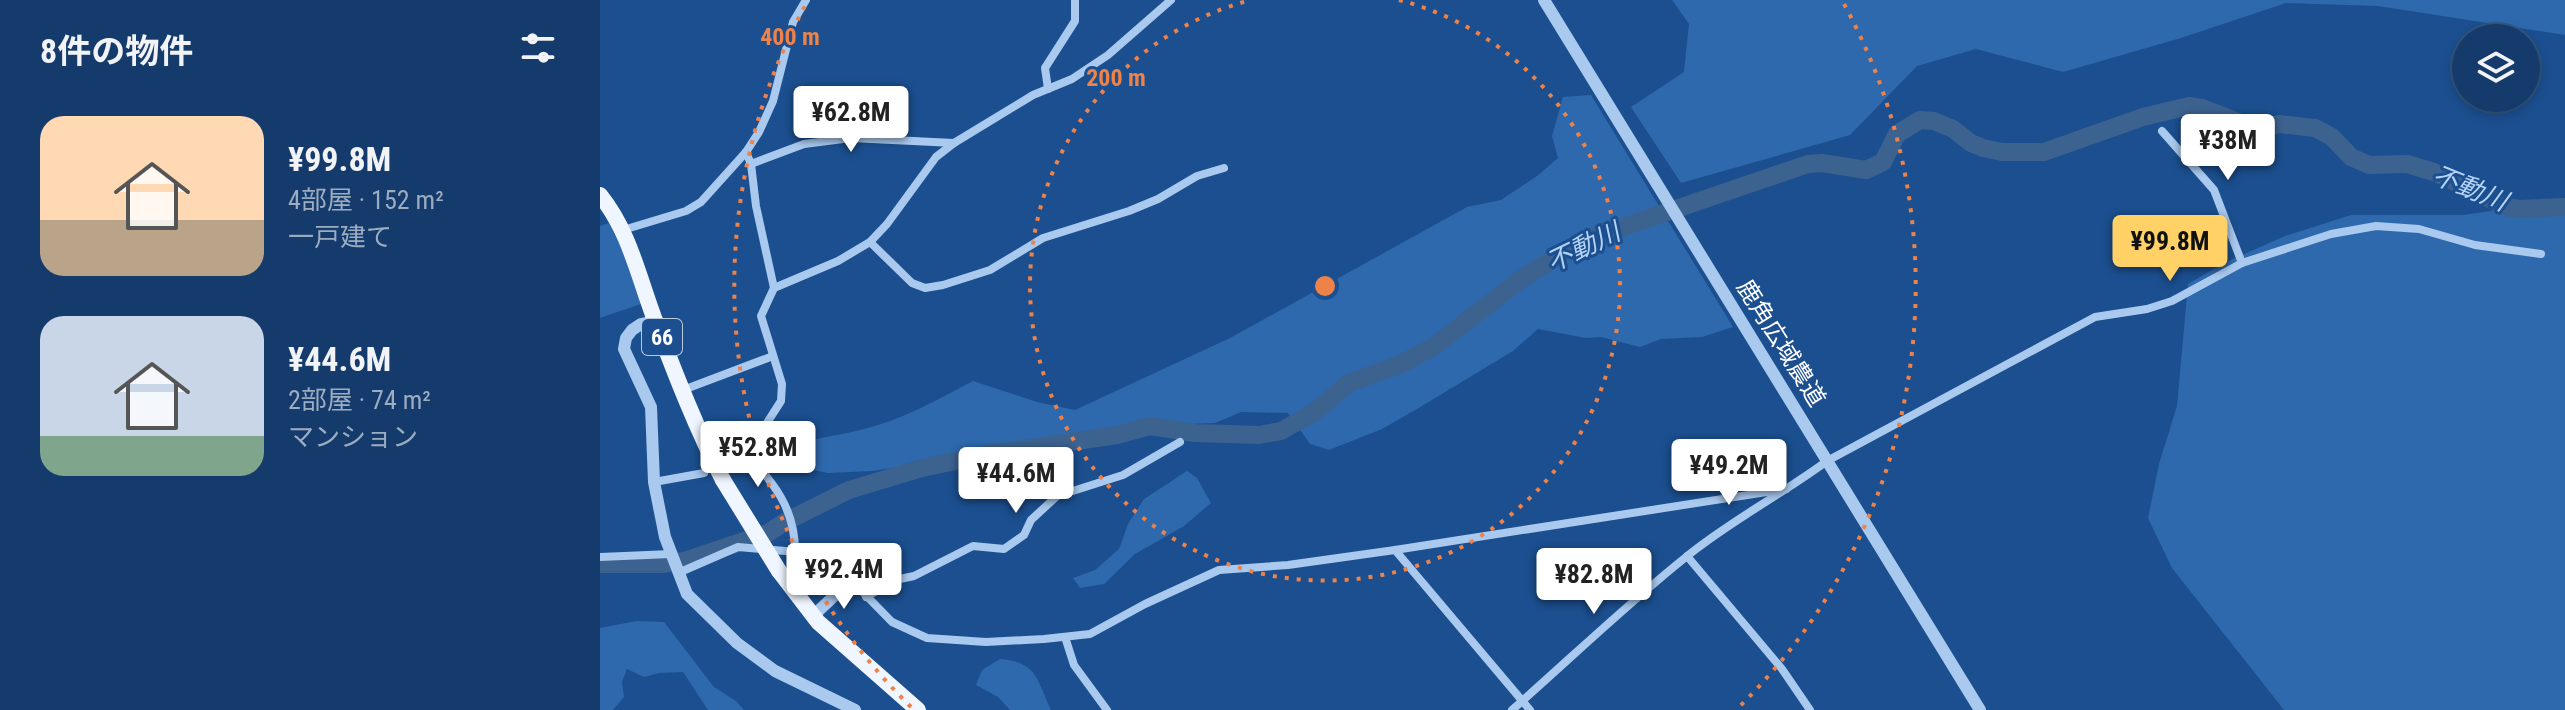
<!DOCTYPE html>
<html lang="ja">
<meta charset="utf-8">
<style>
:root{--surface:#143b6b;--page:#214673;--text:#f1f3f6;--muted:#9dadc1;--line:#33557e;--accent:#ffd166}
body{margin:0;font-family:"Roboto Condensed","Noto Sans JP",sans-serif;background:var(--page);color:var(--text);height:100vh;display:flex;flex-direction:column;font-size:30px;white-space:nowrap}
*{box-sizing:border-box;margin:0}
p{font-size:26px;color:var(--muted)}
.icon{flex:none;width:44px;height:44px;fill:none;stroke:currentColor;stroke-width:2;stroke-linecap:round;stroke-linejoin:round}
.map{position:relative;flex:1;overflow:hidden}
.drawer{display:flex;flex-direction:column;background:var(--surface);width:600px}
.drawer>*{flex:none}
.fabs{position:absolute;left:1852px;top:24px;display:grid;gap:16px}
.fabs a{display:grid;place-items:center;width:88px;height:88px;border-radius:50%;background:var(--surface);box-shadow:0 4px 12px #0003,0 0 0 2px var(--line);font-size:40px}
.price{position:absolute;translate:-50% -68px;padding:0 18px;border-radius:8px;background:#fff;color:#222;font-size:26px;line-height:52px;filter:drop-shadow(0 2px 4px #0008)}
.price::after{content:'';position:absolute;left:50%;top:48px;width:24px;height:18px;margin-left:-12px;background:inherit;clip-path:polygon(0 0,100% 0,50% 100%)}
.price.selected{background:var(--accent);color:#111}
ul{padding:0;list-style:none}
li{display:flex;align-items:center;gap:24px;height:200px;padding:0 40px}
li span{display:grid;place-items:center;flex:none;width:224px;height:160px;border-radius:24px;color:#555}
li>.icon{margin-inline-start:auto}
span .icon{width:96px;height:96px;fill:#fffc;stroke-width:1}
li b{font-size:34px}
h2{display:flex;justify-content:space-between;align-items:center;height:96px;padding:0 40px;font-size:34px}
main{display:flex;flex:1;min-height:0}
.map>svg:first-child{display:block}
.green{fill:#2e69ad}
.lines{fill:none;stroke-linecap:round;stroke-linejoin:round}
.river{stroke:#3c6290;stroke-width:18}
.minor{stroke:#a9c9ee;stroke-width:8}
.tertiary{stroke:#a9c9ee;stroke-width:12}
.primary{stroke:#f0f6ff;stroke-width:16}
.primary-bridge{stroke:#f0f6ff;stroke-width:16}
.ring{fill:none;stroke:#ee8249;stroke-width:4;stroke-dasharray:4 8}
.labels{text-anchor:middle;dominant-baseline:central;stroke-width:6;stroke-linejoin:round;paint-order:stroke}
.shield{fill:#1b4f8f;stroke:#bbcadd;stroke-width:2}
.shield-label{font-size:22px;font-weight:bold;fill:#fff}
.street-label{font-size:24px;fill:#fff;stroke:#1b4f8f}
.water-label{font-size:26px;font-style:italic;fill:#b5d3f5;stroke:#1b4f8f}
.centre{fill:#ee8249;stroke:#1b4f8f;stroke-width:4}
.ring-label{font-size:24px;text-anchor:middle;font-weight:bold;fill:#ee8249;stroke:#1b4f8f;stroke-width:6;stroke-linejoin:round;paint-order:stroke}
</style>
<main>
<section class="drawer">
<h2>8件の物件<svg class="icon" aria-label="filters" viewBox="0 0 24 24"><path d="M4 7h16M4 17h16"/><circle cx="9" cy="7" r="2"/><circle cx="15" cy="17" r="2"/></svg></h2>
<ul>
<li><span style="background:linear-gradient(#ffd9b3 65%,#b9a48a 0)"><svg class="icon" aria-label="home" viewBox="0 0 24 24"><path d="M3 11l9-7 9 7M6 9v11h12V9"/></svg></span><div><b>¥99.8M</b><p>4部屋 · 152 m²</p><p>一戸建て</p></div></li>
<li><span style="background:linear-gradient(#c9d6e8 75%,#7fa58c 0)"><svg class="icon" aria-label="home" viewBox="0 0 24 24"><path d="M3 11l9-7 9 7M6 9v11h12V9"/></svg></span><div><b>¥44.6M</b><p>2部屋 · 74 m²</p><p>マンション</p></div></li>
</ul>
</section>
<div class="map">
<svg width="1965" height="710" viewBox="0 0 1965 710">
<rect width="100%" height="100%" fill="#1b4f8f"/>
<g class="green">
<path d="M1072,0H1965V35L1778,6L1686,3L1581,38L1463,72L1376,49L1317,66L1250,135L1081,183L1031,107L1084,72L1089,24Z"/>
<path d="M991,95L1133,327L1102,337L1061,339L1040,347L1001,337L986,338L938,329L913,351L817,409L782,429L729,450L710,444L688,413L641,412L615,423L556,425L273,471L228,473L189,465L183,446C210,439 237,436 264,429C302,420 339,399 373,381L437,402L475,410L630,338L867,207L901,200L937,176L958,158L952,136L963,97Z"/>
<path d="M1965,200V710H1684L1572,568L1548,518L1559,464L1577,406L1588,284L1624,263L1685,236L1751,215H1863Z"/>
<path d="M9,223L26,257L41,304L0,318V226Z"/>
<path d="M587,471L597,478L611,503L584,526L535,554L504,584L480,588L473,578L495,570L519,549L528,524L544,499Z"/>
<path d="M37,621L64,622L114,687L136,701L144,710H108L83,672L59,673L44,677L27,669L22,682L24,697L13,710H0V628Z"/>
<path d="M400,659C437,662 437,680 451,710H410L398,697L376,685L382,670Z"/>
</g>
<g class="lines">
<path class="river" d="M0,564H62L84,561L168,533L183,523L249,490L322,468L384,455L517,435L550,426L595,433L659,435L681,431L713,413L749,383L801,364L833,347L924,277L985,240L1208,164L1222,163L1266,170L1283,162L1297,134L1320,120L1334,121L1353,129L1371,143L1383,148L1402,152H1444L1543,117L1589,106L1602,108L1651,127L1665,128L1679,124L1715,128L1732,137L1751,157L1769,165L1807,164L1834,172L1906,207L1919,209L1965,207"/>
<g class="minor">
<path d="M448,89L445,68L475,21V0"/>
<path d="M1562,131L1614,190L1642,263"/>
<path d="M151,164L204,144L251,138L354,143"/>
<path d="M23,230L86,211L101,202L146,152L159,132L173,101L193,22L206,0"/>
<path d="M270,242L312,283L325,288L343,285L390,270L443,238L529,211L558,199L597,176L624,168"/>
<path d="M174,288L238,261L270,242L287,224L336,157L354,143L433,95L472,79L508,55L571,0"/>
<path d="M83,390L173,356"/>
<path d="M147,454C174,483 195,509 195,551"/>
<path d="M125,464L147,454L181,401L182,384L161,316L174,288L156,206L151,164L146,152"/>
<path d="M54,482L104,473"/>
<path d="M795,550L930,710"/>
<path d="M1087,556L1182,669L1210,710"/>
<path d="M0,557L71,554"/>
<path d="M78,573L138,547L197,552L251,580L292,622L327,638L386,642L444,639L490,634L545,604L619,570L688,565L795,550L1186,489"/>
<path d="M266,597L295,580L314,576L373,546L404,549L424,535L431,520L457,496L523,475L580,442"/>
<path d="M465,637L474,665L507,710"/>
<path d="M912,710C970,659 1026,605 1086,557C1130,521 1181,495 1227,461L1495,317L1547,309L1572,301L1642,263L1731,234L1776,226L1819,229L1875,245L1941,254"/>
</g>
<g class="tertiary">
<path d="M944,0L1380,710"/>
<path d="M55,321L41,324L32,330L26,338L24,349L51,407L54,482L65,537L87,594L137,643L175,671L255,710"/>
<path d="M213,616L251,580"/>
</g>
<g class="primary">
<path d="M0,195C30,232 39,279 56,323C76,376 97,430 123,480"/>
<path d="M179,571L218,622L318,710"/>
</g>
<path class="primary-bridge" d="M123,480L179,571"/>
</g>
<g class="ring">
<path d="M799 0A295 295 0 1 1 651 0"/>
<path d="M311 707A590 590 0 0 1 206 4M1244 4A590 590 0 0 1 1139 707"/>
</g>
<g class="labels">
<rect class="shield" x="42" y="319" width="40" height="36" rx="6"/>
<g class="shield-label">
<text x="62" y="337">66</text>
</g>
<g class="street-label">
<text transform="translate(1181 343) rotate(58)">鹿角広域農道</text>
</g>
<g class="water-label">
<text transform="translate(1870 188) rotate(22)">不動川</text>
<text transform="translate(983 247) rotate(-26)">不動川</text>
</g>
</g>
<circle cx="725" cy="286" r="12" class="centre"/>
<g class="ring-label">
<text x="190" y="45">400 m</text>
<text x="516" y="86">200 m</text>
</g>
</svg>
<div class="fabs">
<a><svg class="icon" aria-label="layers" viewBox="0 0 24 24"><path d="M12 4l9 5-9 5-9-5zM3 14l9 5 9-5"/></svg></a>
</div>
<b class="price" style="left:251px;top:154px">¥62.8M</b>
<b class="price" style="left:1628px;top:182px">¥38M</b>
<b class="price selected" style="left:1570px;top:283px">¥99.8M</b>
<b class="price" style="left:158px;top:489px">¥52.8M</b>
<b class="price" style="left:1129px;top:507px">¥49.2M</b>
<b class="price" style="left:416px;top:515px">¥44.6M</b>
<b class="price" style="left:244px;top:611px">¥92.4M</b>
<b class="price" style="left:994px;top:616px">¥82.8M</b>
</div>
</main>
